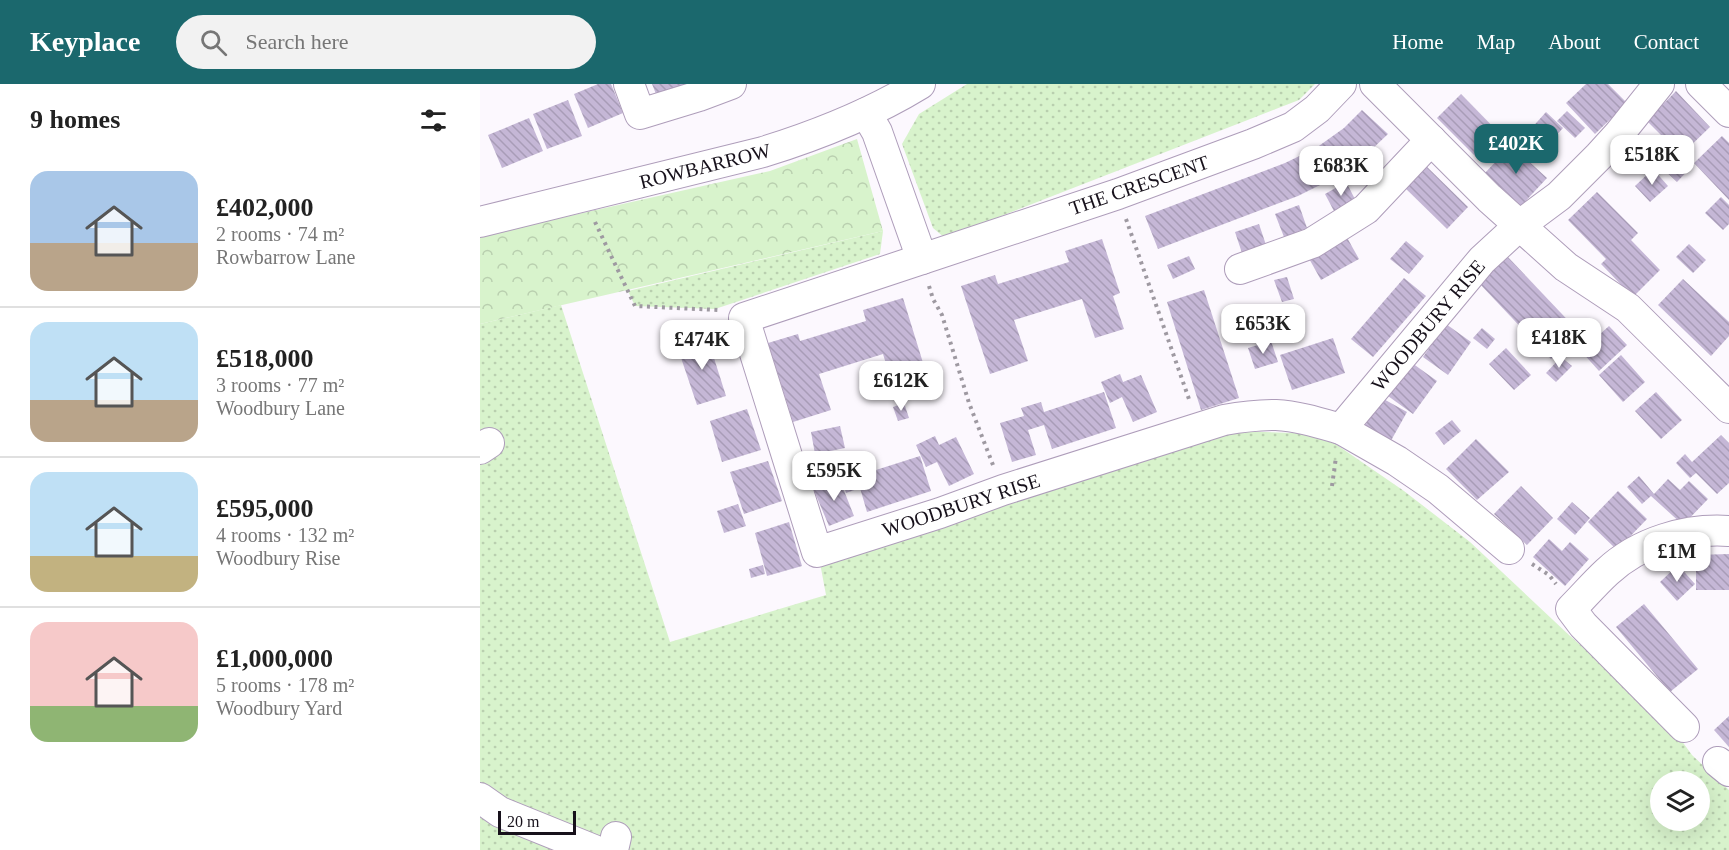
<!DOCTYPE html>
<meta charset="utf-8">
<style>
:root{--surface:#fff;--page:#f2f2f2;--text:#222;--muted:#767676;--line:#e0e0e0;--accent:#1b686d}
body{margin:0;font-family:Georgia,serif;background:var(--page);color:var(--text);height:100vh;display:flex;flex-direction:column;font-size:22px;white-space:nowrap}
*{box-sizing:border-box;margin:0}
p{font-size:20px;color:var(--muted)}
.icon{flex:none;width:33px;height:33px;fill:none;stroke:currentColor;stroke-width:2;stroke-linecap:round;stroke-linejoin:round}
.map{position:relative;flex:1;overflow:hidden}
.side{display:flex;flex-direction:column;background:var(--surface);width:480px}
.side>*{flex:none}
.controls{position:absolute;left:1170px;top:687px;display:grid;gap:12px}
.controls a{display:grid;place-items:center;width:60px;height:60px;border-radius:50%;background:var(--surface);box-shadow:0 6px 24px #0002;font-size:30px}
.scale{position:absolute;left:18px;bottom:15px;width:78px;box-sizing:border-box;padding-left:6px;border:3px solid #17111b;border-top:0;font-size:16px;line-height:21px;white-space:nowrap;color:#17111b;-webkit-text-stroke:4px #fff;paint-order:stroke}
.price{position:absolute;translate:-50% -51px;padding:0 14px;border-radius:12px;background:#fff;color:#222;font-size:20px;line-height:39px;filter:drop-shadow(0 2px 3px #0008)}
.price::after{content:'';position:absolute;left:50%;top:36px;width:18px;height:14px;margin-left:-9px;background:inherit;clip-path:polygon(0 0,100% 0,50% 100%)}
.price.active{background:var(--accent);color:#fff}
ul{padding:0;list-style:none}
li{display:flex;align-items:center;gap:18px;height:150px;padding:0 30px}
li+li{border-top:2px solid var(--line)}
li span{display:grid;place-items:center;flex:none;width:168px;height:120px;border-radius:18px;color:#555}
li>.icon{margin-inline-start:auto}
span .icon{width:72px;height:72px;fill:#fffc;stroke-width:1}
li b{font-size:26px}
h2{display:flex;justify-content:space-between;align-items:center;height:72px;padding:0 30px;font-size:26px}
header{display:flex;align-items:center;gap:36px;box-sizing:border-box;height:84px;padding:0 30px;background:var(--accent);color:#fff}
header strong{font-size:28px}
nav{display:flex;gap:33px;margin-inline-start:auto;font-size:21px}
.search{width:420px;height:54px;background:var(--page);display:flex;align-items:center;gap:15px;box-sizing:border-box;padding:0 21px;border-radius:33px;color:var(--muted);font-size:22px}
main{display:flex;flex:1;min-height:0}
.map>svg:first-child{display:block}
.grass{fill:url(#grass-dots);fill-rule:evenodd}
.forest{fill:url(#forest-crowns)}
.building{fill:url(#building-back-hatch)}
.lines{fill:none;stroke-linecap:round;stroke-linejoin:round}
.minor-casing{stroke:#ae9dba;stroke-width:32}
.path{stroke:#9e99a1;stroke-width:4;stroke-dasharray:3 4.5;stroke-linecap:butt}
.minor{stroke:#fff;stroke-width:30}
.labels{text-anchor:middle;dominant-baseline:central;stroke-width:4.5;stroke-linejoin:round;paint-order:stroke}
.street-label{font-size:20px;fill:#17111b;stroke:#fff}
</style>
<header>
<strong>Keyplace</strong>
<div class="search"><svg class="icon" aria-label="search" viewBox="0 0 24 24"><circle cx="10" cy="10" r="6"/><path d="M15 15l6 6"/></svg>Search here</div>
<nav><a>Home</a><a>Map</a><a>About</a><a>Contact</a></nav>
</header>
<main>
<section class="side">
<h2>9 homes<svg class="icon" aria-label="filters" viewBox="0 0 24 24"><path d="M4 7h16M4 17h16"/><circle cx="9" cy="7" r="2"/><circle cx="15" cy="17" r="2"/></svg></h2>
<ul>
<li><span style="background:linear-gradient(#a9c7e8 60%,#b9a48a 0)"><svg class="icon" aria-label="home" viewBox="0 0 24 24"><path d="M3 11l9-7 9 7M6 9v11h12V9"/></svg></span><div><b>£402,000</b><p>2 rooms · 74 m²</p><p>Rowbarrow Lane</p></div></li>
<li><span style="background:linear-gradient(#bfe0f5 65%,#b9a48a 0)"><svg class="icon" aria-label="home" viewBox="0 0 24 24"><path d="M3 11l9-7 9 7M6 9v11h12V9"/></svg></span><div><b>£518,000</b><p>3 rooms · 77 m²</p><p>Woodbury Lane</p></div></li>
<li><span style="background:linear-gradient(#bfe0f5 70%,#c2b280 0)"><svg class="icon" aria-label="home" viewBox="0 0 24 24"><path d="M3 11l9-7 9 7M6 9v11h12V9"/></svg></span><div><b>£595,000</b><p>4 rooms · 132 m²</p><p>Woodbury Rise</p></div></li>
<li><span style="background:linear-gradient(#f6c9c9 70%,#8fb573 0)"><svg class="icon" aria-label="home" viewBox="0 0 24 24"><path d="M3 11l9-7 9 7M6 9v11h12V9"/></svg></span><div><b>£1,000,000</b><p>5 rooms · 178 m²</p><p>Woodbury Yard</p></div></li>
</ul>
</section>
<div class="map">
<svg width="1249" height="766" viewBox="0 0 1249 766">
<defs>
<pattern id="grass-dots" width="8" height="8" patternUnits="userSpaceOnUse" patternTransform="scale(1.5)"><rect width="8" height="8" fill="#d8f3cc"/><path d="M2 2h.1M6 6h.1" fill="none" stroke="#b9cfaf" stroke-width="1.8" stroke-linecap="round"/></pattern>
<pattern id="forest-crowns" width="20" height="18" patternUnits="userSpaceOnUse" patternTransform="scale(1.5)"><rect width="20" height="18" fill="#d8f3cc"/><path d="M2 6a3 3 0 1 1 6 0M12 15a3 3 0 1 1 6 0" fill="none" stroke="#b9cfaf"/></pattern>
<pattern id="building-back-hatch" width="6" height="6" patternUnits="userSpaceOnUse" patternTransform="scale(1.5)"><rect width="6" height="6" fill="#c5b7d6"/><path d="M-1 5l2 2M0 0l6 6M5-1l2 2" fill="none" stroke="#a89cb7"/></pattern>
</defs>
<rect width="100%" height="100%" fill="#fcf8fe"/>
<g class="grass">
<path d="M487,0H835L819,16L465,154L453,144L422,60L439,30Z"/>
<path d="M403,147L400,170L235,225L155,222L148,207Z"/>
<path d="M81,221L190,558L346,511L340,479L753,347L841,350L924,407L990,458L1089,551L1188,638L1212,671L1249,706V766H0V240ZM1180,698H1220V736H1180Z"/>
</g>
<path class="forest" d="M377,55L403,147L0,240V152L290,87Z"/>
<g class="building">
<path d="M118,0H131L143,29L108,44L94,10Z"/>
<path d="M172,0H220L180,20Z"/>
<path d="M1106,0H1128L1147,19L1115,50L1086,19Z"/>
<path d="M1196,7L1230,43L1201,71L1167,37Z"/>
<path d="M981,10L1024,54L1000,77L957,34Z"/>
<path d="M88,16L102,52L67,65L53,30Z"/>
<path d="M882,26L908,50L888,69L854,94L818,112L678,165L665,132L805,79L836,64L864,44Z"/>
<path d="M1087,27L1105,44L1095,54L1077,37Z"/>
<path d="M1066,28L1083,44L1066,63L1049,47Z"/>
<path d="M49,34L63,67L22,84L8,51Z"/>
<path d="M1242,52L1249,59V116L1214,79Z"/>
<path d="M1031,61L1067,94L1041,122L1005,89Z"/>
<path d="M1196,67L1212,82L1197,98L1181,83Z"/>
<path d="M942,78L988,123L967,145L921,100Z"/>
<path d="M1173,85L1188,102L1170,118L1155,102Z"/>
<path d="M866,98L876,117L855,129L845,110Z"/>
<path d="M1117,108L1158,149L1151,156L1180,186L1153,213L1121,180L1126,175L1088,136Z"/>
<path d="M1241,113L1249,121V140L1243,146L1225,129Z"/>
<path d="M819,121L827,144L804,153L795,130Z"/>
<path d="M779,140L786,161L762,169L755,148Z"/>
<path d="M865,150L879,175L841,196L827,171Z"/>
<path d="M622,155L640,209L633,212L644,245L615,254L602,215L534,236L548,277L510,290L481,202L515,191L518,200L589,178L585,167Z"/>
<path d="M926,157L944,172L929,190L910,175Z"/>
<path d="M1209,160L1226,176L1213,189L1196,173Z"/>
<path d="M1026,171L1099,248L1071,275L998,198Z"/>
<path d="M709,172L715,185L693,195L687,181Z"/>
<path d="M807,193L814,215L802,218L794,196Z"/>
<path d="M924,194L946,212L893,273L871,255Z"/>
<path d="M1203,195L1249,238V252L1231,272L1178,221Z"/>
<path d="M724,206L759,314L721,326L687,218Z"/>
<path d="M423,214L448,295L414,306L403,270L339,290L351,326L313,338L288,259L318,250L320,257L386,237L383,226Z"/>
<path d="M966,240L991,258L968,291L943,273Z"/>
<path d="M1129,242L1147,261L1119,287L1101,267Z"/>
<path d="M1002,244L1015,255L1007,265L993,254Z"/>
<path d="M227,252L246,312L217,321L197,262Z"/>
<path d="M853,254L865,289L812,306L800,271Z"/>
<path d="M791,257L798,278L775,285L768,264Z"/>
<path d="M1026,264L1051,291L1034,306L1009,280Z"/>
<path d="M1141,271L1165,298L1143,318L1119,291Z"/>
<path d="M1081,273L1092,282L1076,298L1066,289Z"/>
<path d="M932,279L957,297L933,330L908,312Z"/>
<path d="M640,290L643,298L661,291L677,328L653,338L642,313L630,319L621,298Z"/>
<path d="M624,308L636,344L572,365L564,341L548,346L556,371L532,378L520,339L544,332L541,324L561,318L564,328Z"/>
<path d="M1176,308L1202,336L1181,355L1155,327Z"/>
<path d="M900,313L927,328L908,362L882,348Z"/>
<path d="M424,319L429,334L418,337L413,323Z"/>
<path d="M267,325L281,366L242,378L230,337Z"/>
<path d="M972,336L981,347L964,361L955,349Z"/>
<path d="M360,342L365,364L335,370L331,348Z"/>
<path d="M1241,351L1249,359V399L1237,410L1216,389L1210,394L1196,379L1205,370L1212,378Z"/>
<path d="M455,352L459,361L476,353L494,390L469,402L457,378L446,383L436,361Z"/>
<path d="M996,355L1029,388L997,416L966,385Z"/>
<path d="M440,372L451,407L387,428L380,404L366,409L359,386L374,382L377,392Z"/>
<path d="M288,377L302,417L264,430L250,388Z"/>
<path d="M1159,392L1174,410L1188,395L1200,406L1209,397L1228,415L1203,441L1171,412L1162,420L1147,403Z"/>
<path d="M359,394L374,432L349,442L333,404Z"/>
<path d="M1041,402L1073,434L1047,461L1014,430Z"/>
<path d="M1138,407L1167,435L1137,466L1108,438Z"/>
<path d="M1092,418L1110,434L1095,451L1077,435Z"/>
<path d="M258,420L266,442L244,449L237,427Z"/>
<path d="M309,438L322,482L287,492L275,449Z"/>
<path d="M1069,455L1082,467L1090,458L1109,475L1085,502L1053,473Z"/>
<path d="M1249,470V506H1216V471Z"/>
<path d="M283,481L285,490L271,494L269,485Z"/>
<path d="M1198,481L1215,500L1197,517L1180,498Z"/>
<path d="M1164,520L1218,585L1190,608L1136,543Z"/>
<path d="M1249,632V663L1234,646Z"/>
</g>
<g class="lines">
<g class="minor-casing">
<g id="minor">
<path d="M149,0L160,30L219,12L251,0"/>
<path d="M895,0L1009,114L1086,183L1148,224L1249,324"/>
<path d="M1221,0L1249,28"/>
<path d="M386,29L397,48L442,175L638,110L773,60L813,43L837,25L861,0"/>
<path d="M0,138L283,68C338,51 391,30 440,0"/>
<path d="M442,175L264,234L337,468L460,429L523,406L744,336C761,333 778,331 796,331C818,332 840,339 861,345L1002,176L1040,141L1079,112L1119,72L1139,50L1179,0"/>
<path d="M760,185L832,159L886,125L951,56"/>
<path d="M861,345L917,377L958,405L1029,465"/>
<path d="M0,365L9,359"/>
<path d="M1204,643L1103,541L1091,525C1103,513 1114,500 1127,488C1159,458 1206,444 1249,447"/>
<path d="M1238,678L1249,687"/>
<path d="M0,714L20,728L114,766"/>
<path d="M133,766L136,753"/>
</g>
</g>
<g class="path">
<path d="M646,135L710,318"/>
<path d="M115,138L155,222L238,226"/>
<path d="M449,202L453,215L462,231L489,319L513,381"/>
<path d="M852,402L856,373"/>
<path d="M1052,480L1069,491L1076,500"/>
</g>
<use href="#minor" class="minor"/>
</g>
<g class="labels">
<g class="street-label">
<text transform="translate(225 82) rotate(-14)">ROWBARROW</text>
<text transform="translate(659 101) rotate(-19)">THE CRESCENT</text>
<text transform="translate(948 241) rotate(-50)">WOODBURY RISE</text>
<text transform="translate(481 421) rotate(-18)">WOODBURY RISE</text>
</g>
</g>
</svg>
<div class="controls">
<a><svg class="icon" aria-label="layers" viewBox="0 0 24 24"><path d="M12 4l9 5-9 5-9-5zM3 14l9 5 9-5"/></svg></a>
</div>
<div class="scale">20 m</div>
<b class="price active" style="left:1036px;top:91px">£402K</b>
<b class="price" style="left:1172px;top:102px">£518K</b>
<b class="price" style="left:861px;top:113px">£683K</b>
<b class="price" style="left:783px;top:271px">£653K</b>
<b class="price" style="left:1079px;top:285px">£418K</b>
<b class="price" style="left:222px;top:287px">£474K</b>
<b class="price" style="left:421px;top:328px">£612K</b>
<b class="price" style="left:354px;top:418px">£595K</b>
<b class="price" style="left:1197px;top:499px">£1M</b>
</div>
</main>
